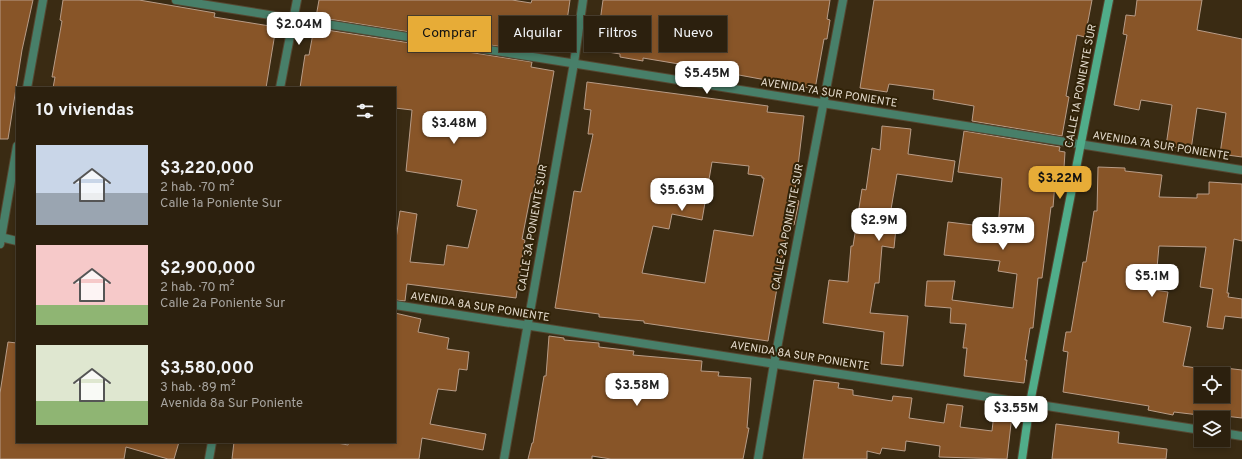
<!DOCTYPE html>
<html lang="es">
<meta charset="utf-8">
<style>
:root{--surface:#2c200e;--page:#342817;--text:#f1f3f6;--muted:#a6a39e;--line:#483e2e;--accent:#e7ac37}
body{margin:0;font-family:Overpass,sans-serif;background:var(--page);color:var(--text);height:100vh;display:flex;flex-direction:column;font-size:15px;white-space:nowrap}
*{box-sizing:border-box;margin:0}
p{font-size:13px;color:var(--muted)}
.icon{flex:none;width:22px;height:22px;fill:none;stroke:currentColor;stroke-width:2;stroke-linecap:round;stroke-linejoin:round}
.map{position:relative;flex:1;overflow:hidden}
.details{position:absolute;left:16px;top:87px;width:380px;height:356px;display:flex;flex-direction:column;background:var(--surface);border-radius:0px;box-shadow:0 2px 6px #0003,0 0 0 1px var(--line)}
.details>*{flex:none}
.hud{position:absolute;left:408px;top:16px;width:380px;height:36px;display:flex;gap:8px}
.controls{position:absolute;left:1194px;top:367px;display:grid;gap:8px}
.controls a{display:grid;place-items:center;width:36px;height:36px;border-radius:0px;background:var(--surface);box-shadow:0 2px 6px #0003,0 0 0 1px var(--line);font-size:20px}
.price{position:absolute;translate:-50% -34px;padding:0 9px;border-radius:8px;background:#fff;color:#222;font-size:13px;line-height:26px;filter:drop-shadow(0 1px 2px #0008)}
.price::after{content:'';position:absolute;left:50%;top:24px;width:12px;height:9px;margin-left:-6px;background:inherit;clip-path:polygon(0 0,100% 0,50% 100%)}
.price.active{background:var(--accent);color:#111}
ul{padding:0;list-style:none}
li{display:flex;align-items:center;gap:12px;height:100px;padding:0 20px}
li span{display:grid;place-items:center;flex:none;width:112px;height:80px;border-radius:0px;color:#555}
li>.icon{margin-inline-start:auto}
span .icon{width:48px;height:48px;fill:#fffc;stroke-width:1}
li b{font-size:17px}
h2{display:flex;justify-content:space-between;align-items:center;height:48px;padding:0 20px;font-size:17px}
.pill{padding:0 14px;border-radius:0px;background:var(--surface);box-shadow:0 2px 6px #0003,0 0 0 1px var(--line);font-size:14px;line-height:36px}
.pill.active{background:var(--accent);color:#111}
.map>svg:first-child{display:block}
.building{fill:#885528;stroke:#b89c87;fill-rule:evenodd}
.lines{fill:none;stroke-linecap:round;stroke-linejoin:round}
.minor-casing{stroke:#554731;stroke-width:10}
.secondary-casing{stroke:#554731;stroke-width:10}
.minor{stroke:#487f69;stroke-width:8}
.secondary{stroke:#50ad8a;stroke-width:8}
.labels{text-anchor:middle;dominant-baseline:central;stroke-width:4;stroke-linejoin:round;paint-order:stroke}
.street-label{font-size:11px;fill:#e4dbcd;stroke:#302208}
</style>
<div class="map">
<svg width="1242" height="459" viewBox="0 0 1242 459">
<rect width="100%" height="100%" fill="#3a2b13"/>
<g class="building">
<path d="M0,0H33L22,50L8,139H0Z"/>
<path d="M63,0H139L215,13L214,17L276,27L266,88H53L55,77H52L62,21L60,20Z"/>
<path d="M319,0H512L531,3L532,0H570L564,41L537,36L534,52L316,17Z"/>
<path d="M603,0H830L827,19L830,20L827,39H824L815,89L679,64L643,58V61L620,57V54L596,50Z"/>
<path d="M874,0H1092L1085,37L1077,35L1066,96L1069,97L1062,136L972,121L974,106L933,99L934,90L889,84L887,92L860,88Z"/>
<path d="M1137,0H1202L1197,30L1242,39V157L1220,154L1226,113L1197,108L1191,150L1166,146L1172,105L1141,100L1139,110L1114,105L1127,35L1123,34L1126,15L1135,16Z"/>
<path d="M314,28L532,62L531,67L554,71L533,193H531L522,239L525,240L516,298L407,284L405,301L395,300V246L400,211L417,214L410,262L444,265L447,245L468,248L477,210L457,206L462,180L406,171L412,110L395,108V88H300L305,55H309Z"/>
<path d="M587,82L768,106L767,112L804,116L794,199L799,201L794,225L788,223L768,341L644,323V321L599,317V314L555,308L574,191L581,192L593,134H588L591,110L584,109ZM712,162L749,166L748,174L762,176V178H764L753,236L714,230L705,283L642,273L653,226L669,229L672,214L702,220Z"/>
<path d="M882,126L911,129L908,154L955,161L952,182L897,174L888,227L896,228L894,248L882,246L879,283H875L870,313L908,316L903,366L881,364L884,332L823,323L829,280L848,282L851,246H853L862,189L866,190L872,148L880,150Z"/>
<path d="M964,131L1060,147L1059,151L1065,152L1063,184L1055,183L1053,207H1051L1042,278H1038L1033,328H1030L1025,360H1027L1024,383L964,376L967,348H963L966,324L950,323L951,308L925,306L927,281H955L952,300L1013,308L1017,274L998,271L1000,261L944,255L948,222L998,228L1002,178L958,172Z"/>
<path d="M1098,167L1125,168V171L1162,175L1159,197L1197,198V194H1209V182L1242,184V241L1234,239L1227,293H1229L1228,297L1242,299V318L1225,316L1223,329L1207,327L1213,289L1200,287L1206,247L1159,246L1155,290L1168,292L1163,322L1191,327L1183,366L1225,372V368L1242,370V418L1216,415V417L1174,412L1173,415L1148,410L1149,406L1063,392L1068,352L1063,351L1066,332H1071L1083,262H1086L1094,211H1097ZM1201,374H1223V396H1201Z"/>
<path d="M395,313L421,319L418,332L449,338L447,349L469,352L467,370L459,369L456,391L438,389L430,424L486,434L483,450L422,438L419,459H232L234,442H332L348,445L349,442H395Z"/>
<path d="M549,336L564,338V340L599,343V347L634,351L633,355L702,361L701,371L719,372L718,376L751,378L747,428H749L743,459H611L592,456V459H528L532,443H533L544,376H546Z"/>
<path d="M8,342L17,343V442H179L174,459H168L126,447L124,459H0V393Z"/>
<path d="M814,380L839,383L838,388L853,390V395L892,401L893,396L912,398L909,418L944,423L947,404L963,406L960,427L992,431L994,413L1012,415L1007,459L939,457L940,446L906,441L905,451L882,448L880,454L867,451V459H803Z"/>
<path d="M1056,424L1119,432L1118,443L1167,449L1166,459H1052Z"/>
</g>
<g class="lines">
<g class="minor-casing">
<g id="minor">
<path d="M176,0L1242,170"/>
<path d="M27,88L43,0"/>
<path d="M280,88L297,0"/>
<path d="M0,237L17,241"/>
<path d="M0,244L17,146"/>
<path d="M395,305L1201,430"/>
<path d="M1223,433L1242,436"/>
<path d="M209,459L212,442"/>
<path d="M504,459L574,63L583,0"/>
<path d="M758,459L774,364L843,0"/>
</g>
</g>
<g class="secondary-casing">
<path id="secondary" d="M1022,459L1030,403L1109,0"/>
</g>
<use href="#minor" class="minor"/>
<use href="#secondary" class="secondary"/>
</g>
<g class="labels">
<g class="street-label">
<text transform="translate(1081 86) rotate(-79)">CALLE 1A PONIENTE SUR</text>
<text transform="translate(829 93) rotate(9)">AVENIDA 7A SUR PONIENTE</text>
<text transform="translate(1161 146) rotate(9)">AVENIDA 7A SUR PONIENTE</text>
<text transform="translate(788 227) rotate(-79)">CALLE 2A PONIENTE SUR</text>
<text transform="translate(533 228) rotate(-80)">CALLE 3A PONIENTE SUR</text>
<text transform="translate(480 307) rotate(9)">AVENIDA 8A SUR PONIENTE</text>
<text transform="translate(800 356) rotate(9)">AVENIDA 8A SUR PONIENTE</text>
</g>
</g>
</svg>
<div class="controls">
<a><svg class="icon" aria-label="locate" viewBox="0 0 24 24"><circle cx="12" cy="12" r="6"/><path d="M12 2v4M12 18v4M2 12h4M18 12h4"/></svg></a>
<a><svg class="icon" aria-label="layers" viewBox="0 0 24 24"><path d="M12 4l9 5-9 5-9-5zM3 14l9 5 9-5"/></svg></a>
</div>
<b class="price" style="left:299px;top:46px">$2.04M</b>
<b class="price" style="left:707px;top:95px">$5.45M</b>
<b class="price" style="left:454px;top:145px">$3.48M</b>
<b class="price active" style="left:1060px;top:200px">$3.22M</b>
<b class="price" style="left:682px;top:212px">$5.63M</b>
<b class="price" style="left:879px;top:242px">$2.9M</b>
<b class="price" style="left:1003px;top:251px">$3.97M</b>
<b class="price" style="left:1152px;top:298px">$5.1M</b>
<b class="price" style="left:637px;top:407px">$3.58M</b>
<b class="price" style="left:1016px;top:430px">$3.55M</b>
<div class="hud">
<a class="pill active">Comprar</a>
<a class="pill">Alquilar</a>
<a class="pill">Filtros</a>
<a class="pill">Nuevo</a>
</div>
<section class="details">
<h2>10 viviendas<svg class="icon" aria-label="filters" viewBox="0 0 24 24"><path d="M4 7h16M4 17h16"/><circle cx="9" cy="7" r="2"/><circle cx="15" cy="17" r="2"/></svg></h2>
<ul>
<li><span style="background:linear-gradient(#c9d6e8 60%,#9aa5b1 0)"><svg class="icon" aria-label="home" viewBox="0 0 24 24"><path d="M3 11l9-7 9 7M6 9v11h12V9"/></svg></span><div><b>$3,220,000</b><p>2 hab. · 70 m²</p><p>Calle 1a Poniente Sur</p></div></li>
<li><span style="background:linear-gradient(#f6c9c9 75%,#8fb573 0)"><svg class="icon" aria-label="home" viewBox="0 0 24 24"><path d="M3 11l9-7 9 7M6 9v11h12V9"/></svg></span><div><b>$2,900,000</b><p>2 hab. · 70 m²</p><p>Calle 2a Poniente Sur</p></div></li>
<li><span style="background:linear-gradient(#dfe7d0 70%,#8fb573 0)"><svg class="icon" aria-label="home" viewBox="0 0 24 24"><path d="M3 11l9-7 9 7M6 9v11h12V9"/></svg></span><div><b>$3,580,000</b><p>3 hab. · 89 m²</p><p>Avenida 8a Sur Poniente</p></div></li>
</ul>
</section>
</div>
